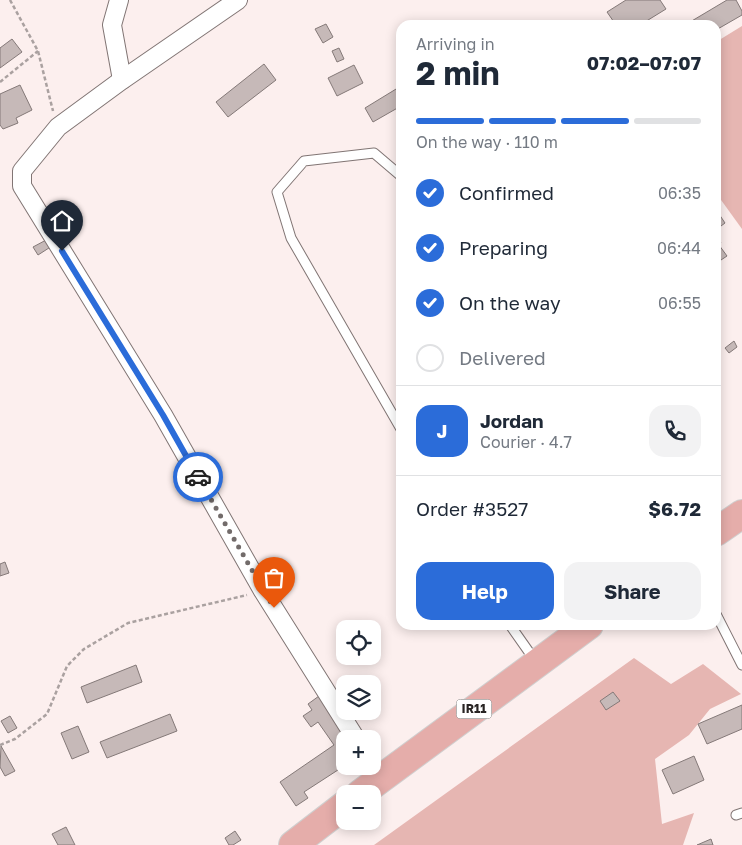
<!DOCTYPE html>
<meta charset="utf-8">
<style>
body{margin:0;font-family:"Golos Text",sans-serif;background:#f2f2f3;color:#1f2937;height:100vh;display:flex;flex-direction:column;font-size:19px;white-space:nowrap}
*{box-sizing:border-box;margin:0}
p{font-size:16px;color:#747a83}
.icon{flex:none;width:28px;height:28px;fill:none;stroke:currentColor;stroke-width:2;stroke-linecap:round;stroke-linejoin:round}
.map{position:relative;flex:1;overflow:hidden}
.sheet{position:absolute;left:396px;top:20px;width:325px;height:610px;display:flex;flex-direction:column;background:#fff;border-radius:15px;box-shadow:0 2px 12px #0003}
.sheet>*{flex:none}
.controls{position:absolute;left:336px;top:620px;display:grid;gap:10px}
.controls a{display:grid;place-items:center;width:45px;height:45px;border-radius:10px;background:#fff;box-shadow:0 2px 12px #0003;font-size:25px}
.pin{position:absolute;display:grid;place-items:center;width:42px;height:42px;color:#fff;margin:-51px -21px;border-radius:50% 50% 50% 0;rotate:-45deg;box-shadow:0 0 5px #0007}
.pin .icon{rotate:45deg}
.courier{position:absolute;display:grid;place-items:center;width:50px;height:50px;margin:-25px;border:4px solid #2b6cd9;border-radius:50%;background:#fff;color:#222;box-shadow:0 1px 6px #0007}
.headline em{font-style:normal;font-weight:700}
.headline div{display:flex;flex-direction:column-reverse}
.headline{display:flex;align-items:center;justify-content:space-between;height:85px;padding:0 20px}
h1{font-size:32px;font-weight:700;line-height:38px}
.bar{display:grid;grid-template-columns:repeat(4,1fr);gap:8px 5px;align-content:center;height:60px;padding:0 20px}
.bar i{height:6px;border-radius:4px;background:#e0e1e3}
.bar .selected{background:#2b6cd9}
.bar p{grid-column:span 4}
.line{display:flex;align-items:center;gap:12px;padding:0 20px;border-top:1px solid #e0e1e3}
.line div{flex:1}
.round{display:grid;place-items:center;flex:none;width:52px;height:52px;border-radius:15px;background:#f2f2f3}
ol{padding:0 20px;list-style:none}
li{display:flex;align-items:center;gap:15px;height:55px}
li p{margin-inline-start:auto}
li .icon{padding:5px;border-radius:50%;background:#2b6cd9;color:#fff;stroke-width:4}
li:last-child{color:#747a83}
li i{width:28px;height:28px;border:2px solid #e0e1e3;border-radius:50%}
.primary-button{display:flex;gap:10px;margin-top:auto;padding:10px 20px}
.primary-button a{flex:1;height:58px;border-radius:15px;background:#2b6cd9;color:#fff;font-size:20px;font-weight:700;line-height:58px;text-align:center}
.primary-button a+a{background:#f2f2f3;color:#1f2937}
.map>svg:first-child{display:block}
.forest{fill:#e6b6b2}
.building{fill:#c6b9b8;stroke:#847978}
.lines{fill:none;stroke-linecap:round;stroke-linejoin:round}
.service-casing{stroke:#817574;stroke-width:11}
.minor-casing{stroke:#817574;stroke-width:20}
.primary-casing{stroke:#d0cfcf;stroke-width:30}
.path{stroke:#aaa1a0;stroke-width:2.5;stroke-dasharray:4 2.5;stroke-linecap:butt}
.service{stroke:#fff;stroke-width:9}
.minor{stroke:#fff;stroke-width:18}
.primary{stroke:#e5adaa;stroke-width:28}
.done{stroke:#726b6a;stroke-width:5;stroke-dasharray:0 9}
.route{stroke:#2b6cd9;stroke-width:6}
.labels{text-anchor:middle;stroke-width:4.5;stroke-linejoin:round;paint-order:stroke}
.shield{fill:#fff;stroke:#686665;stroke-width:1}
.shield-label{font-size:12px;font-weight:bold;fill:#282423}
</style>
<div class="map">
<svg width="742" height="845" viewBox="0 0 742 845">
<rect width="100%" height="100%" fill="#fcefee"/>
<!-- forest -->
<g class="forest">
<polygon points="742,26 742,229 716,193 716,42"/>
<polygon points="634,658 671,684 703,664 741,694 710,709 689,735 655,759 662,824 694,813 683,845 374,845"/>
</g>
<!-- building -->
<g class="building">
<polygon points="626,0 660,0 666,9 640,25 616,25 607,12"/>
<polygon points="727,0 736,0 742,11 742,15 716,30 716,25 685,25"/>
<polygon points="326,24 333,37 323,43 315,29"/>
<polygon points="12,39 22,52 0,68 0,48"/>
<polygon points="339,48 344,59 337,62 332,51"/>
<polygon points="264,64 276,80 228,117 216,102"/>
<polygon points="354,65 363,83 337,96 328,78"/>
<polygon points="20,85 32,110 16,118 18,123 3,129 0,125 0,94"/>
<polygon points="401,86 401,106 373,122 365,108"/>
<polygon points="719,214 725,223 717,229 716,216"/>
<polygon points="716,236 721,243 719,245 727,256 718,262 720,265 716,268"/>
<polygon points="48,239 52,246 38,255 33,247"/>
<polygon points="734,341 737,347 729,353 725,348"/>
<polygon points="5,562 9,573 0,576 0,564"/>
<polygon points="136,665 142,682 87,703 81,687"/>
<polygon points="613,692 620,701 606,710 600,701"/>
<polygon points="319,696 348,739 345,739 345,766 355,766 345,774 341,768 304,792 308,798 296,806 280,782 334,745 318,722 311,727 303,716 312,710 308,704"/>
<polygon points="742,705 742,729 707,744 698,724"/>
<polygon points="170,714 177,731 107,758 100,742"/>
<polygon points="10,716 17,728 8,733 1,721"/>
<polygon points="78,726 89,752 72,759 61,733"/>
<polygon points="1,746 15,771 5,776 0,767"/>
<polygon points="694,756 704,780 673,794 662,770"/>
<polygon points="66,827 75,845 58,845 52,834"/>
<polygon points="235,831 241,840 233,845 229,845 225,838"/>
<polygon points="711,839 713,845 697,845"/>
</g>
<g class="lines">
<!-- service casing -->
<g class="service-casing">
<g id="service">
<polyline points="401,176 374,153 304,161 277,192 291,238 401,429"/>
<polyline points="716,614 742,665"/>
<polyline points="510,625 536,662"/>
<polyline points="736,815 742,813"/>
</g>
</g>
<!-- minor casing -->
<g class="minor-casing">
<g id="minor">
<polyline points="119,0 112,25 122,80"/>
<polyline points="238,0 122,80 58,127 22,171 22,186 163,415 263,591 356,739"/>
</g>
</g>
<!-- primary casing -->
<g class="primary-casing">
<g id="primary">
<polyline points="716,532 742,514"/>
<polyline points="360,794 589,625"/>
<polyline points="293,845 345,805"/>
</g>
</g>
<!-- path -->
<g class="path">
<polyline points="10,0 38,51 53,111"/>
<polyline points="0,82 38,51"/>
<polyline points="0,745 15,739 47,714 67,666 84,649 128,623 247,595"/>
</g>
<!-- service -->
<use href="#service" class="service"/>
<!-- minor -->
<use href="#minor" class="minor"/>
<!-- primary -->
<use href="#primary" class="primary"/>
</g>
<g class="lines">
<!-- done -->
<polyline class="done" points="198,477 274,608"/>
<!-- route -->
<polyline class="route" points="62,251 163,415 198,477"/>
</g>
<g class="labels">
<!-- shield labels -->
<rect class="shield" x="456.5" y="699.5" width="35" height="19" rx="4"/>
<g class="shield-label">
<text x="474" y="713">IR11</text>
</g>
</g>
</svg>
<div class="controls">
<a><svg class="icon" aria-label="locate" viewBox="0 0 24 24"><circle cx="12" cy="12" r="6"/><path d="M12 2v4M12 18v4M2 12h4M18 12h4"/></svg></a>
<a><svg class="icon" aria-label="layers" viewBox="0 0 24 24"><path d="M12 4l9 5-9 5-9-5zM3 14l9 5 9-5"/></svg></a>
<a>+</a>
<a>−</a>
</div>
<div class="pin" style="left:274px;top:608px;background:#ea580c"><svg class="icon" aria-label="bag" viewBox="0 0 24 24"><path d="M5 8h14l-1 12H6zM9 8a3 3 0 0 1 6 0"/></svg></div>
<div class="pin" style="left:62px;top:251px;background:#1f2937"><svg class="icon" aria-label="home" viewBox="0 0 24 24"><path d="M3 11l9-7 9 7M6 9v11h12V9"/></svg></div>
<div class="courier" style="left:198px;top:477px"><svg class="icon" aria-label="car" viewBox="0 0 24 24"><path d="M5 17H2v-5l4-1 3-4h7l3 4 3 1v5h-3M9 17h6M6 11h13"/><circle cx="7" cy="17" r="2"/><circle cx="17" cy="17" r="2"/></svg></div>
<section class="sheet">
<div class="headline"><div><h1>2 min</h1><p>Arriving in</p></div><em>07:02–07:07</em></div>
<div class="bar"><i class="selected"></i><i class="selected"></i><i class="selected"></i><i></i><p>On the way · 110 m</p></div>
<ol>
<li><svg class="icon" aria-label="check" viewBox="0 0 24 24"><path d="M5 12l5 5 9-10"/></svg>Confirmed<p>06:35</p></li>
<li><svg class="icon" aria-label="check" viewBox="0 0 24 24"><path d="M5 12l5 5 9-10"/></svg>Preparing<p>06:44</p></li>
<li><svg class="icon" aria-label="check" viewBox="0 0 24 24"><path d="M5 12l5 5 9-10"/></svg>On the way<p>06:55</p></li>
<li><i></i>Delivered</li>
</ol>
<div class="line" style="height:90px"><b class="round" style="background:#2b6cd9;color:#fff">J</b><div><b>Jordan</b><p>Courier · 4.7</p></div><a class="round"><svg class="icon" aria-label="phone" viewBox="0 0 24 24"><path d="M5 4h4l2 5-3 2q2 4 5 5l2-3 5 2v4C11 20 4 13 5 4z"/></svg></a></div>
<div class="line" style="height:65px"><div>Order #3527</div><b>$6.72</b></div>
<div class="primary-button"><a>Help</a><a>Share</a></div>
</section>
</div>
